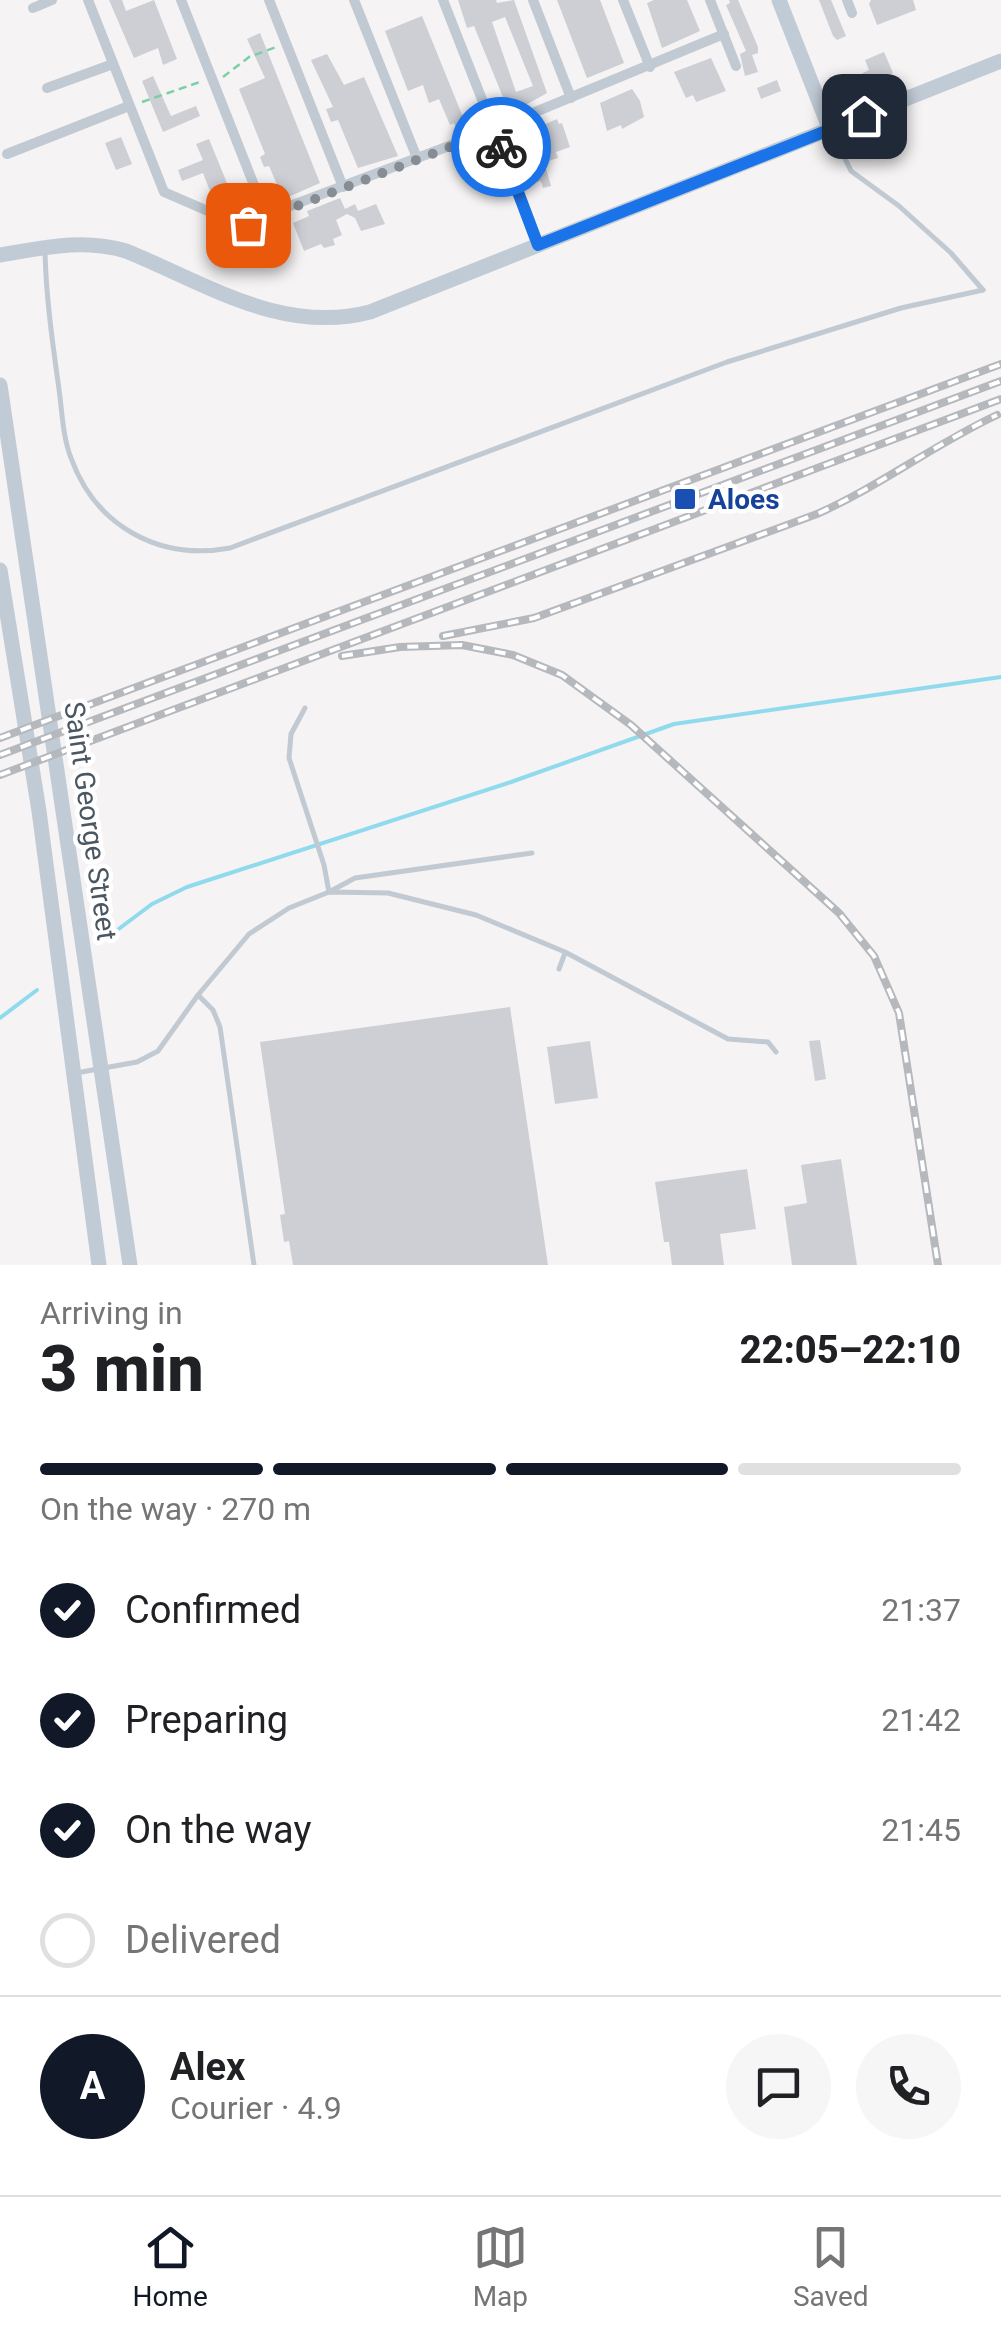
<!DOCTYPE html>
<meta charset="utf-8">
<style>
body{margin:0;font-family:Roboto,sans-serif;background:#f6f6f6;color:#202124;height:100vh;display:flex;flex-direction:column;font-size:38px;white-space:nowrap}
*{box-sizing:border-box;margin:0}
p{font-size:32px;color:#757577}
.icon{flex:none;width:55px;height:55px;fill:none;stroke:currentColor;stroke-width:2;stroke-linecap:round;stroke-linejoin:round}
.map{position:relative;height:1265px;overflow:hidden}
.details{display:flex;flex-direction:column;background:#fff;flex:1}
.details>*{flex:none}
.pin{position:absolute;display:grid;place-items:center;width:85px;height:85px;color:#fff;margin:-42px;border-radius:20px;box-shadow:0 5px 15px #0006}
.courier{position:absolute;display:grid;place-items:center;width:100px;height:100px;margin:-50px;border:8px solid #1a73e8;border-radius:50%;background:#fff;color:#222;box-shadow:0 2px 12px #0007}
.headline em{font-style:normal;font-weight:800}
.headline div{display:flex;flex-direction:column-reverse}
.headline{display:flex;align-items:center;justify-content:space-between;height:170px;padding:0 40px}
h1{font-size:65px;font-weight:800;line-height:75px}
.bar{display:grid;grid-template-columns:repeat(4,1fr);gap:15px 10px;align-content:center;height:120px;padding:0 40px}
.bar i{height:12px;border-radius:8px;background:#e0e0e0}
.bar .selected{background:#111827}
.bar p{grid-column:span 4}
.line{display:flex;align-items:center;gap:25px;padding:0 40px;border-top:2px solid #e0e0e0}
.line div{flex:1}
.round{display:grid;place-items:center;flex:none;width:105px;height:105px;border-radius:52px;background:#f6f6f6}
ol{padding:0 40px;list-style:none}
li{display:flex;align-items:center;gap:30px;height:110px}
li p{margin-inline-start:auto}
li .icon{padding:10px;border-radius:50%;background:#111827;color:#fff;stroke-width:4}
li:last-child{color:#757577}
li i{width:55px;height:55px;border:5px solid #e0e0e0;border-radius:50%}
.tabs{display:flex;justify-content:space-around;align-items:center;height:140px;border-top:2px solid #e0e0e0;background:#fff;font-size:28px;color:#757577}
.tabs a{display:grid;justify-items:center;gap:5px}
.tabs .selected{color:#111827}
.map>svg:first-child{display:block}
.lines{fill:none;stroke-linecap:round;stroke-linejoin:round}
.stream{stroke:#90daee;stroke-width:4}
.building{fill:#cdcfd5;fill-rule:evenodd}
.path{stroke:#7ad0a6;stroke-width:2.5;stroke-dasharray:8 5;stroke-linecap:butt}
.lane{stroke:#c1cad2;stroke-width:5}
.street{stroke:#c1cad2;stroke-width:10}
.secondary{stroke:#c1cbd6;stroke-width:15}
.rail-casing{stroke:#b5b8bd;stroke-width:8}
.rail{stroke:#fff;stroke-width:4;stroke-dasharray:11;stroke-linecap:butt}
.done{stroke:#868d94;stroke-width:10;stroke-dasharray:0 18}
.route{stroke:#1a73e8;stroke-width:12}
.transit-dot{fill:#1a4fb4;stroke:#fff;stroke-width:4}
.labels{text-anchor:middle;stroke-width:9;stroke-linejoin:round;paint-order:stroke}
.transit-label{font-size:28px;font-weight:bold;fill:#164399;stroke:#fff;text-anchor:start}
.street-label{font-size:28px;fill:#4a5661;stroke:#fff}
</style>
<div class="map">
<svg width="1001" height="1265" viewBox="0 0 1001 1265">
<rect width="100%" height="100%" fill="#f5f3f3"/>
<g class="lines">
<!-- stream -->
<g class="stream">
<polyline points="112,934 152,904 187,887 511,782 674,724 1001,677"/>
<polyline points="0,1018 37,990"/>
</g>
</g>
<!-- building -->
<g class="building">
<polygon points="109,0 122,0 126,11 154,0 177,59 163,65 158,48 134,58"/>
<path d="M458,0H496L497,3L514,0L547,93L524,106L523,102L507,107L474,26L467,28ZM505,17L533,86L516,92L492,22Z"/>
<polygon points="557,0 600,0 624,63 587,78"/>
<polygon points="654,0 687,0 700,31 662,48 647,3"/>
<polygon points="729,0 738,0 758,47 758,53 752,55 758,72 745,76 740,54 746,51 726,5 730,3"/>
<polygon points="819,0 831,0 846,36 837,40 833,36"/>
<polygon points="871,0 913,0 916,10 877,25 869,4"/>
<polygon points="422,16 467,127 457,131 454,123 450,125 439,99 429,103 423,85 408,91 385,31"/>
<polygon points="260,33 320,183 279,201 271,190 278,187 269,166 264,167 260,157 265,154 239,89 265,78 247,39"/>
<polygon points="884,52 893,73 864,86 859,75 869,70 865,60"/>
<polygon points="327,54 344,85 364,77 398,156 358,168 338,120 331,122 326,109 333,107 311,60"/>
<polygon points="711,58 726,91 696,102 693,95 686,98 674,72"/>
<polygon points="153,76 171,116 196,106 200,116 163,132 142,81"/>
<polygon points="777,80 781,91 761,99 757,88"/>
<polygon points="632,89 640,101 644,117 622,129 621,125 607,131 600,103"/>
<polygon points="557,119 559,124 562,123 570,147 556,152 558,158 536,165 519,131 530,127 532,130"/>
<polygon points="121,137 132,164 116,170 105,143"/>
<polygon points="209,139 229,188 235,186 244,214 234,213 230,203 223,205 222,200 218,201 215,189 210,191 203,173 182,181 178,170 203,160 196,144"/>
<polygon points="483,147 495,177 484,182 472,151"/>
<polygon points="545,165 551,186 543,188 541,181 533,183 528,170"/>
<polygon points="340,198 345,209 355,204 358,211 376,204 385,224 361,231 355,218 347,214 336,220 342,235 333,239 335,245 324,248 321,244 304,251 293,223 309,216 307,211"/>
<polygon points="272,242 277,259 264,264 258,248"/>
<polygon points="510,1007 548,1265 293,1265 289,1241 284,1242 280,1215 285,1214 260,1042"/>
<polygon points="820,1040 826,1079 815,1081 809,1041"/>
<polygon points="590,1041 598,1098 555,1104 547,1047"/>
<polygon points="841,1159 857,1265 792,1265 784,1207 807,1203 801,1165"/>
<polygon points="747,1169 756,1229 720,1234 724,1265 672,1265 669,1242 664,1242 655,1182"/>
</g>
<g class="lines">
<!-- path -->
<g class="path">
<polyline points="223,77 249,57 276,47"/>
<polyline points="142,102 200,82"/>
</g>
<!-- lane -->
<g class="lane">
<polyline points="832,132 851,171 899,206 951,253 983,290"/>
<path d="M45,252C46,295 52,339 58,382C62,407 62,435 71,458C96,527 160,561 230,548L727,362L901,308L983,290"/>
<polyline points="305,708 291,734 289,758 324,865 329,892 355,878 532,853"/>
<polyline points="559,969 565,953"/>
<polyline points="198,995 213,1010 220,1027 254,1265"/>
<polyline points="76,1073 137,1062 158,1051 198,995 249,934 289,908 329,892 388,893 476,915 565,952 728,1039 768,1042 776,1052"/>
</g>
<!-- street -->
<g class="street">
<polyline points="88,0 164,192 240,225 494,129 724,34"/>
<polyline points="181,0 267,218"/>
<polyline points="269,0 343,187"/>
<polyline points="354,0 417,158"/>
<polyline points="443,0 539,245"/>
<polyline points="533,0 571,98"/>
<polyline points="623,0 650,67"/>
<polyline points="710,0 736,66"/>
<polyline points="847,0 852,13"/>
<polyline points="33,8 52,0"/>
<polyline points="47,88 113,64"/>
<polyline points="7,154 129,106"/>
</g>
<!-- secondary -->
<g class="secondary">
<polyline points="779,0 830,130"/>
<path d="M0,255C43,248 83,238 126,251C205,283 282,335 370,312L1001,61"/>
<polyline points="0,385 130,1265"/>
<polyline points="0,570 39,811 99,1265"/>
</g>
<!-- rail casing -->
<g class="rail-casing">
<g id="rail">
<path d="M443,636L534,618L817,514C880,486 935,444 997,415"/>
<polyline points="342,656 400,647 462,645 513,655 562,675 631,725 839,913 874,956 899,1013 938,1265"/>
<polyline points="0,738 1001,364"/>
<polyline points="0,755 1001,381"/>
<polyline points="0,775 1001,399"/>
</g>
</g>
<!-- rail -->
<use href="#rail" class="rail"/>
</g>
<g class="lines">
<!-- done -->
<polyline class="done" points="248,225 494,130 501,147"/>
<!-- route -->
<polyline class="route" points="501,147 538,245 864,116"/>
</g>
<!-- markers -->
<rect class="transit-dot" x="673" y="487" width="24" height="24" rx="5"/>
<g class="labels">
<!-- transit labels -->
<g class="transit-label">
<text x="708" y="509">Aloes</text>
</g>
<!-- street labels -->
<g class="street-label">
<text transform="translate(91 821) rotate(82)" y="10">Saint George Street</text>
</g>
</g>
</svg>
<div class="pin" style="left:248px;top:225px;background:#ea580c"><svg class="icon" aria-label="bag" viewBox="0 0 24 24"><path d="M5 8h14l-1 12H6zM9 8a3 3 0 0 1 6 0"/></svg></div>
<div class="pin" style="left:864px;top:116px;background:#1f2937"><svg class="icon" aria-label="home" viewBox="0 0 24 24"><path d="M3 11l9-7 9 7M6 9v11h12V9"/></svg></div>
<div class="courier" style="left:501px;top:147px"><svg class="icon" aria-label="bike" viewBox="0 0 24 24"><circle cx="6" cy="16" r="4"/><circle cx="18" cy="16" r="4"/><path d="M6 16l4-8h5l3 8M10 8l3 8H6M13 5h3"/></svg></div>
</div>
<section class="details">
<div class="headline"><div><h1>3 min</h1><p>Arriving in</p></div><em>22:05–22:10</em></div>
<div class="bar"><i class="selected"></i><i class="selected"></i><i class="selected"></i><i></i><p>On the way · 270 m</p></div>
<ol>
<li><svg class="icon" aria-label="check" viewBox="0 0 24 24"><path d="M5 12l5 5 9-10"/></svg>Confirmed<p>21:37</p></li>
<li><svg class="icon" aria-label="check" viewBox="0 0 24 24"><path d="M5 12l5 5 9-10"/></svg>Preparing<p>21:42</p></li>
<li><svg class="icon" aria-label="check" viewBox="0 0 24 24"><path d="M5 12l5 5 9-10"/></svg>On the way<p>21:45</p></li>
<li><i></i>Delivered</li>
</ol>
<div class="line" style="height:180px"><b class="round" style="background:#111827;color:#fff">A</b><div><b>Alex</b><p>Courier · 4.9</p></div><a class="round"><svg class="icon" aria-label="chat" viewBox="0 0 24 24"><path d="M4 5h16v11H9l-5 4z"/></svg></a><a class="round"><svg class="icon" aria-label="phone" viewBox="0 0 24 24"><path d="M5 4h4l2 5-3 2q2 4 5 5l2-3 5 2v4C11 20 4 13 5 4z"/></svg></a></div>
</section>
<nav class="tabs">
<a class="selected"><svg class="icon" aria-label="home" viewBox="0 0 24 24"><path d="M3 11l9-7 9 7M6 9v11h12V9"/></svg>Home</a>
<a><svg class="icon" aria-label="map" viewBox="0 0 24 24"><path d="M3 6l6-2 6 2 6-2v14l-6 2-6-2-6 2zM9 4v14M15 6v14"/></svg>Map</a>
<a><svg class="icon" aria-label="saved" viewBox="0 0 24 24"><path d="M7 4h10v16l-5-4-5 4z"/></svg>Saved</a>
</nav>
